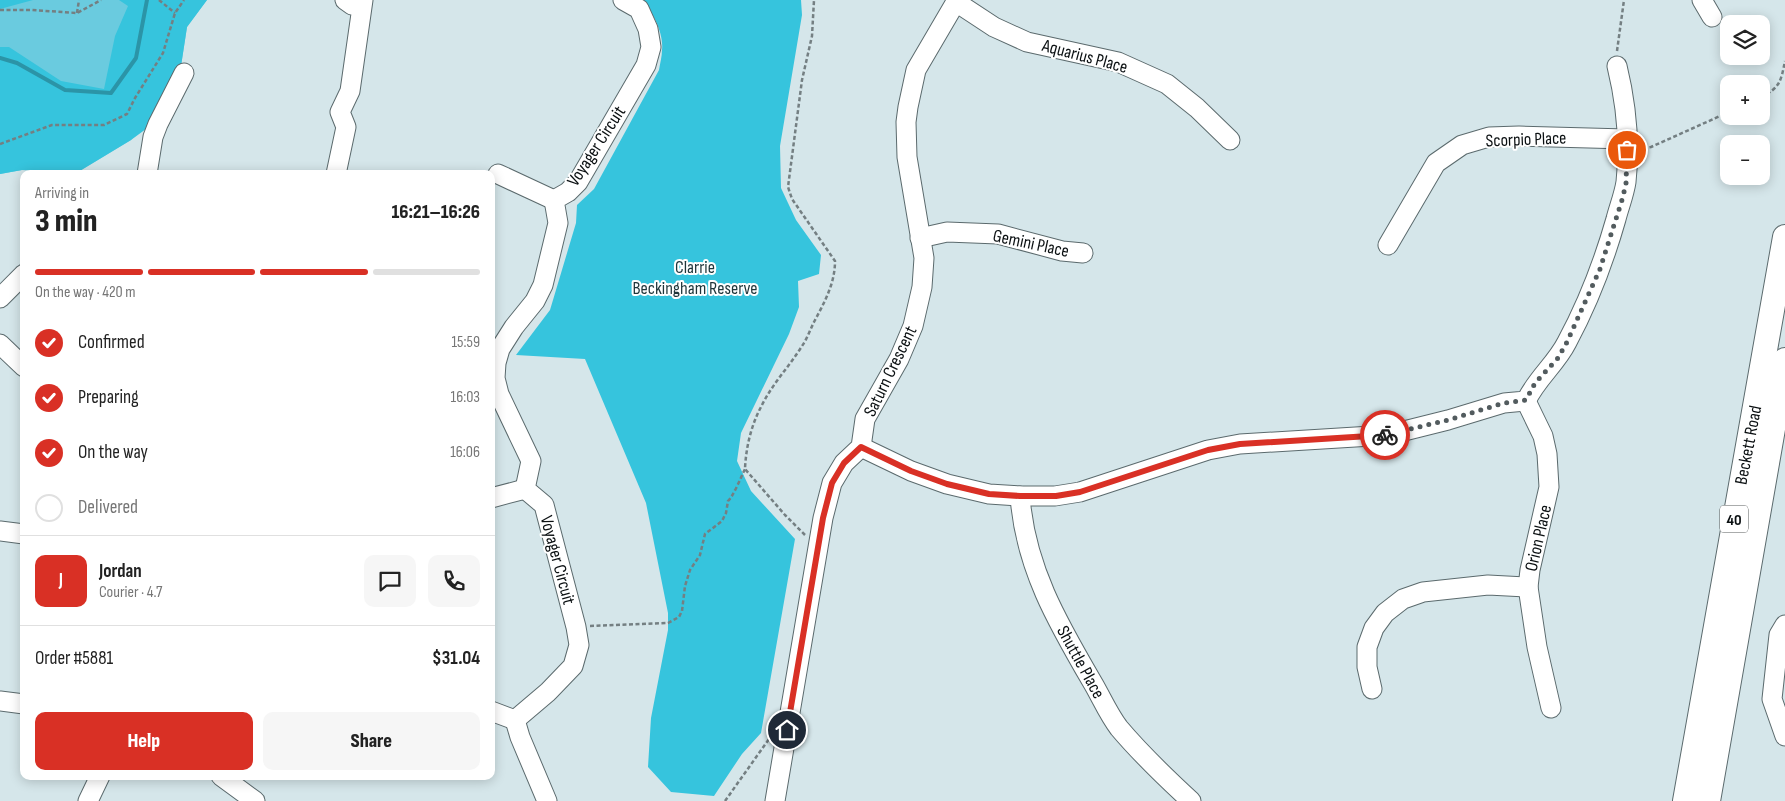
<!DOCTYPE html>
<meta charset="utf-8">
<style>
body{margin:0;font-family:"Sofia Sans Condensed",sans-serif;background:#f6f6f6;color:#222;height:100vh;display:flex;flex-direction:column;font-size:19px;white-space:nowrap}
*{box-sizing:border-box;margin:0}
p{font-size:16px;color:#767676}
.icon{flex:none;width:28px;height:28px;fill:none;stroke:currentColor;stroke-width:2;stroke-linecap:round;stroke-linejoin:round}
.map{position:relative;flex:1;overflow:hidden}
.sheet{position:absolute;left:20px;top:170px;width:475px;height:610px;display:flex;flex-direction:column;background:#fff;border-radius:10px;box-shadow:0 2px 12px #0003}
.sheet>*{flex:none}
.fabs{position:absolute;left:1720px;top:15px;display:grid;gap:10px}
.fabs a{display:grid;place-items:center;width:50px;height:50px;border-radius:10px;background:#fff;box-shadow:0 2px 12px #0003;font-size:25px}
.pin{position:absolute;display:grid;place-items:center;width:42px;height:42px;color:#fff;margin:-21px;border:2px solid #fff;border-radius:50%;box-shadow:0 1px 5px #0007}
.courier{position:absolute;display:grid;place-items:center;width:50px;height:50px;margin:-25px;border:4px solid #d93025;border-radius:50%;background:#fff;color:#222;box-shadow:0 1px 6px #0007}
.head em{font-style:normal;font-weight:800}
.head div{display:flex;flex-direction:column-reverse}
.head{display:flex;align-items:center;justify-content:space-between;height:85px;padding:0 15px}
h1{font-size:32px;font-weight:800;line-height:38px}
.bar{display:grid;grid-template-columns:repeat(4,1fr);gap:8px 5px;align-content:center;height:60px;padding:0 15px}
.bar i{height:6px;border-radius:4px;background:#e0e0e0}
.bar .selected{background:#d93025}
.bar p{grid-column:span 4}
.line{display:flex;align-items:center;gap:12px;padding:0 15px;border-top:1px solid #e0e0e0}
.line div{flex:1}
.round{display:grid;place-items:center;flex:none;width:52px;height:52px;border-radius:10px;background:#f6f6f6}
ol{padding:0 15px;list-style:none}
li{display:flex;align-items:center;gap:15px;height:55px}
li p{margin-inline-start:auto}
li .icon{padding:5px;border-radius:50%;background:#d93025;color:#fff;stroke-width:4}
li:last-child{color:#767676}
li i{width:28px;height:28px;border:2px solid #e0e0e0;border-radius:50%}
.primary-button{display:flex;gap:10px;margin-top:auto;padding:10px 15px}
.primary-button a{flex:1;height:58px;border-radius:10px;background:#d93025;color:#fff;font-size:20px;font-weight:800;line-height:58px;text-align:center}
.primary-button a+a{background:#f6f6f6;color:#222}
.map>svg:first-child{display:block}
.green{fill:#6acbdf}
.forest{fill:#36c4dd}
.lines{fill:none;stroke-linecap:round;stroke-linejoin:round}
.stream{stroke:#2b94a7;stroke-width:4}
.minor-casing{stroke:#5b6a6d;stroke-width:21}
.major-casing{stroke:#5b6a6d;stroke-width:26}
.path{stroke:#747f82;stroke-width:2.5;stroke-dasharray:4 2.5;stroke-linecap:butt}
.minor{stroke:#fff;stroke-width:19}
.major{stroke:#fff;stroke-width:24}
.done{stroke:#525b5e;stroke-width:5;stroke-dasharray:0 9}
.route{stroke:#d93025;stroke-width:6}
.labels{text-anchor:middle;stroke-width:4;stroke-linejoin:round;paint-order:stroke}
.shield{fill:#fff;stroke:#545859;stroke-width:1}
.shield-label{font-size:16px;font-weight:bold;fill:#0b1012}
.street-label{font-size:18px;fill:#0b1012;stroke:#fff}
.park-label{font-size:18px;fill:#1f353a;stroke:#fff}
</style>
<div class="map">
<svg width="1785" height="801" viewBox="0 0 1785 801">
<rect width="100%" height="100%" fill="#d5e6ea"/>
<!-- green -->
<polygon class="green" points="0,0 207,0 187,27 181,66 131,140 78,172 22,170 0,174"/>
<!-- forest -->
<g class="forest">
<polygon points="0,0 33,0 0,9"/>
<polygon points="119,0 207,0 187,27 181,66 150,126 131,140 78,172 22,170 0,174 0,47 9,47 61,81 104,89 115,36 128,6"/>
<path d="M642,0H801L802,15L780,146L781,188L796,220L821,255L819,274L798,281L799,307L789,334L741,433L737,461L751,491L795,539L761,733L742,754L714,796L671,792L648,767L651,718L668,630V613L646,503L585,359L516,355L550,310L576,223L577,205L594,189L659,70C660,63 662,57 662,50C664,34 653,12 642,0Z"/>
</g>
<g class="lines">
<!-- stream -->
<polyline class="stream" points="0,58 17,63 65,90 111,93 136,58 147,0"/>
<!-- minor casing -->
<g class="minor-casing">
<g id="minor">
<polyline points="345,0 352,5 361,6"/>
<polyline points="1702,0 1712,17"/>
<polyline points="956,2 994,27 1027,42 1118,62 1167,84 1197,108 1230,140"/>
<polyline points="147,174 153,137 158,124 184,73"/>
<polyline points="336,174 346,127 340,112 350,91 363,0"/>
<polyline points="498,174 554,200"/>
<polyline points="920,238 947,232 998,234 1062,251 1083,253"/>
<polyline points="1388,245 1436,163 1462,145 1489,137 1519,136 1626,139"/>
<polyline points="0,298 24,274"/>
<polyline points="0,344 24,367"/>
<polyline points="1526,401 1543,436 1547,454 1549,487 1530,570 1528,587 1537,647 1551,708"/>
<path d="M861,447L911,471L947,484L989,494L1020,496H1055L1080,492L1208,450L1240,444L1388,435L1448,420L1504,403L1526,401C1537,378 1556,364 1567,342C1588,303 1604,261 1616,219C1619,207 1624,195 1626,182C1630,144 1626,103 1617,66"/>
<path d="M1020,496C1025,568 1059,625 1094,685C1102,699 1109,715 1119,728C1141,754 1166,778 1191,801"/>
<polyline points="491,498 525,489"/>
<polyline points="0,531 24,534"/>
<polyline points="1785,625 1779,635 1772,699 1785,736"/>
<polyline points="1372,689 1367,667 1367,647 1374,628 1385,613 1403,599 1423,592 1488,585 1528,587"/>
<polyline points="0,701 24,704"/>
<polyline points="491,711 515,720"/>
<polyline points="515,720 548,692 573,666 579,645 576,627 544,505 525,489 531,461 499,394 495,378 496,363 500,349 514,327 535,301 543,285 558,223 554,200 568,192 578,182 646,65 651,47 648,29 639,9 623,0"/>
<polyline points="515,720 520,737 547,801"/>
<polyline points="221,776 255,801"/>
<polyline points="88,801 100,776"/>
<polyline points="775,801 823,518 832,483 844,463 861,447 865,419 899,359 913,326 922,287 924,258 907,157 906,122 908,107 916,70 957,0"/>
</g>
</g>
<!-- major casing -->
<g class="major-casing">
<g id="major">
<polyline points="1685,801 1785,237"/>
<polyline points="1708,801 1785,360"/>
</g>
</g>
<!-- path -->
<g class="path">
<polyline points="159,0 175,13"/>
<polyline points="0,10 32,10 77,13 101,0"/>
<polyline points="77,13 79,0"/>
<polyline points="1617,51 1624,0"/>
<path d="M1761,97C1780,88 1781,81 1785,61"/>
<polyline points="0,144 52,125 104,125 127,114 135,98 163,53 175,13 184,0"/>
<polyline points="1643,148 1651,147 1729,112"/>
<path d="M805,535L785,515L745,469C746,447 751,426 761,407C772,384 789,367 802,346C807,339 810,330 814,322C824,303 835,284 835,261L792,199L788,187L802,80L812,36L814,0"/>
<path d="M590,626L668,623L679,617L682,611L685,586L690,570L700,555L705,534L722,521L726,513L728,501C733,497 741,477 745,469"/>
<polyline points="725,801 769,739"/>
</g>
<!-- minor -->
<use href="#minor" class="minor"/>
<!-- major -->
<use href="#major" class="major"/>
</g>
<g class="lines">
<!-- done -->
<polyline class="done" points="1385,435 1448,420 1504,403 1526,400 1535,383 1558,358 1567,342 1600,269 1622,200 1626,184 1627,150"/>
<!-- route -->
<polyline class="route" points="787,730 823,518 832,483 844,463 861,447 911,471 947,484 989,494 1020,496 1056,496 1080,492 1208,450 1240,444 1385,435"/>
</g>
<g class="labels">
<!-- shield labels -->
<rect class="shield" x="1720" y="505.5" width="28" height="27" rx="4"/>
<g class="shield-label">
<text x="1734" y="525">40</text>
</g>
<!-- street labels -->
<g class="street-label">
<text transform="translate(1085 56) rotate(15)" y="6">Aquarius Place</text>
<text transform="translate(1526 139) rotate(-2)" y="6">Scorpio Place</text>
<text transform="translate(596 146) rotate(-57)" y="6">Voyager Circuit</text>
<text transform="translate(1031 243) rotate(12)" y="6">Gemini Place</text>
<text transform="translate(890 371) rotate(-64)" y="6">Saturn Crescent</text>
<text transform="translate(1748 445) rotate(-79)" y="6">Beckett Road</text>
<text transform="translate(1538 538) rotate(-77)" y="6">Orion Place</text>
<text transform="translate(558 560) rotate(75)" y="6">Voyager Circuit</text>
<text transform="translate(1081 662) rotate(61)" y="6">Shuttle Place</text>
</g>
<!-- park labels -->
<g class="park-label">
<text x="695" y="273">Clarrie<tspan x="695" dy="21">Beckingham Reserve</tspan></text>
</g>
</g>
</svg>
<div class="fabs">
<a><svg class="icon" aria-label="layers" viewBox="0 0 24 24"><path d="M12 4l9 5-9 5-9-5zM3 14l9 5 9-5"/></svg></a>
<a>+</a>
<a>−</a>
</div>
<div class="pin" style="left:1627px;top:150px;background:#ea580c"><svg class="icon" aria-label="bag" viewBox="0 0 24 24"><path d="M5 8h14l-1 12H6zM9 8a3 3 0 0 1 6 0"/></svg></div>
<div class="pin" style="left:787px;top:730px;background:#1f2937"><svg class="icon" aria-label="home" viewBox="0 0 24 24"><path d="M3 11l9-7 9 7M6 9v11h12V9"/></svg></div>
<div class="courier" style="left:1385px;top:435px"><svg class="icon" aria-label="bike" viewBox="0 0 24 24"><circle cx="6" cy="16" r="4"/><circle cx="18" cy="16" r="4"/><path d="M6 16l4-8h5l3 8M10 8l3 8H6M13 5h3"/></svg></div>
<section class="sheet">
<div class="head"><div><h1>3 min</h1><p>Arriving in</p></div><em>16:21–16:26</em></div>
<div class="bar"><i class="selected"></i><i class="selected"></i><i class="selected"></i><i></i><p>On the way · 420 m</p></div>
<ol>
<li><svg class="icon" aria-label="check" viewBox="0 0 24 24"><path d="M5 12l5 5 9-10"/></svg>Confirmed<p>15:59</p></li>
<li><svg class="icon" aria-label="check" viewBox="0 0 24 24"><path d="M5 12l5 5 9-10"/></svg>Preparing<p>16:03</p></li>
<li><svg class="icon" aria-label="check" viewBox="0 0 24 24"><path d="M5 12l5 5 9-10"/></svg>On the way<p>16:06</p></li>
<li><i></i>Delivered</li>
</ol>
<div class="line" style="height:90px"><b class="round" style="background:#d93025;color:#fff">J</b><div><b>Jordan</b><p>Courier · 4.7</p></div><a class="round"><svg class="icon" aria-label="chat" viewBox="0 0 24 24"><path d="M4 5h16v11H9l-5 4z"/></svg></a><a class="round"><svg class="icon" aria-label="phone" viewBox="0 0 24 24"><path d="M5 4h4l2 5-3 2q2 4 5 5l2-3 5 2v4C11 20 4 13 5 4z"/></svg></a></div>
<div class="line" style="height:65px"><div>Order #5881</div><b>$31.04</b></div>
<div class="primary-button"><a>Help</a><a>Share</a></div>
</section>
</div>
